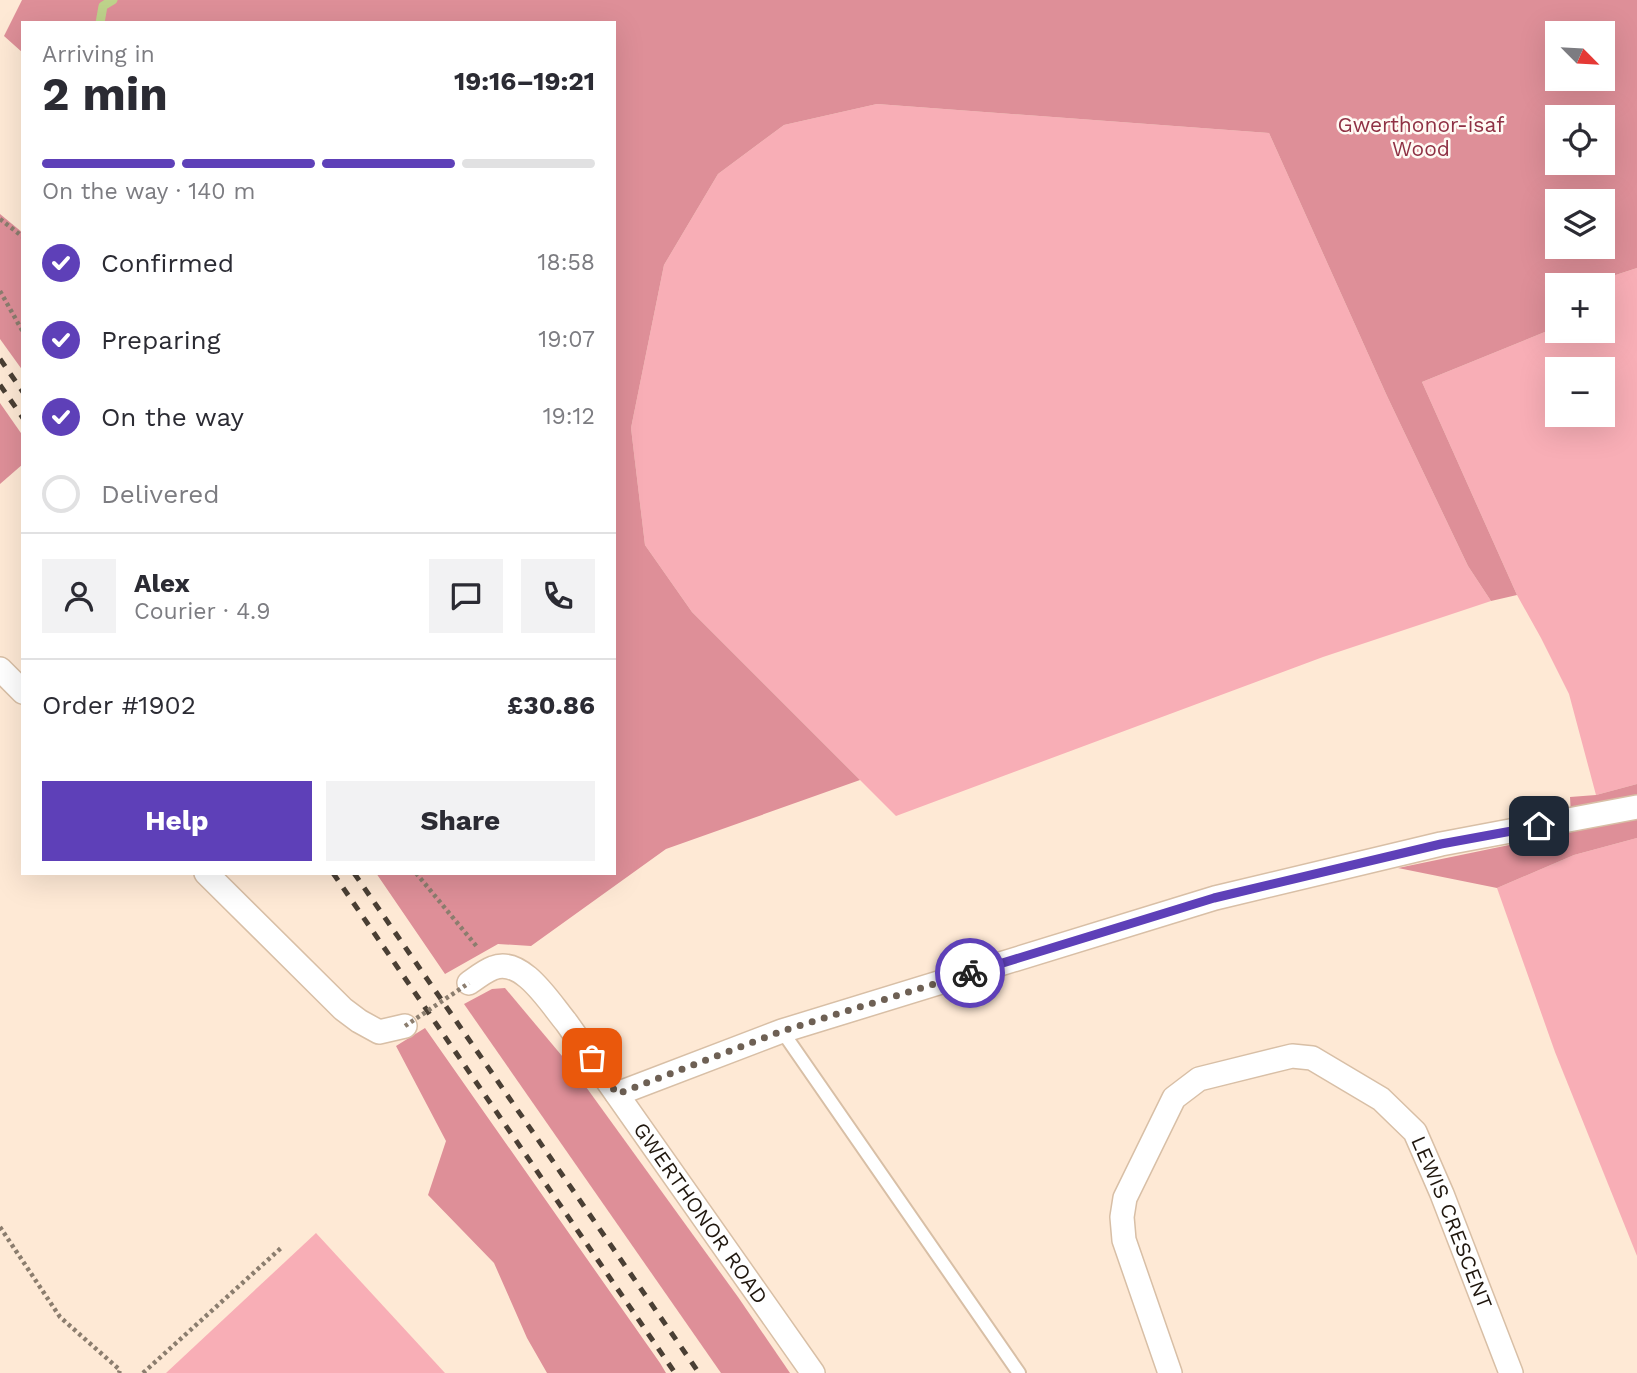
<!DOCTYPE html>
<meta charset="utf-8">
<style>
body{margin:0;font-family:"Work Sans",sans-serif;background:#f2f2f3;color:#2b2b33;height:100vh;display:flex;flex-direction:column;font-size:26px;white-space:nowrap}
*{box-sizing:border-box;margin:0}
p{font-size:23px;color:#7c7c81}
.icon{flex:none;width:38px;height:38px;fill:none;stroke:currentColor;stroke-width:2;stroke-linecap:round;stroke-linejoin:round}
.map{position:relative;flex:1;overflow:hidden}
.side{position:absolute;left:21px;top:21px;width:595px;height:854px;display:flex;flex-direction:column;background:#fff;border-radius:0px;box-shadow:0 7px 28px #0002}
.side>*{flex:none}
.needle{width:46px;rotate:114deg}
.fabs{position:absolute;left:1545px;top:21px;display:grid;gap:14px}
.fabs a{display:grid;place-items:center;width:70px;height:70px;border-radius:0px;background:#fff;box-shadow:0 7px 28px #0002;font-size:35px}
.pin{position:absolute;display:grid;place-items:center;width:60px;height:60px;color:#fff;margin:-30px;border-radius:14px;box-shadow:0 4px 10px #0006}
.courier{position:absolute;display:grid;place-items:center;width:70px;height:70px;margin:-35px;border:5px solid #5e40b8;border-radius:50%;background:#fff;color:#222;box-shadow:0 2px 9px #0007}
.summary em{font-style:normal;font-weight:700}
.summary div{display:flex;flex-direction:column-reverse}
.summary{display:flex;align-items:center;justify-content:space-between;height:119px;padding:0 21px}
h1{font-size:46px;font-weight:700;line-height:52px}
.bar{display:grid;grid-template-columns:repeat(4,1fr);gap:10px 7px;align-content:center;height:84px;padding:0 21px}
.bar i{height:9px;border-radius:5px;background:#e1e1e2}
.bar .active{background:#5e40b8}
.bar p{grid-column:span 4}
.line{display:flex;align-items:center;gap:18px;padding:0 21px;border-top:2px solid #e1e1e2}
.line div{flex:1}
.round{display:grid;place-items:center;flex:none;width:74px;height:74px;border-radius:0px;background:#f2f2f3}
ol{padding:0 21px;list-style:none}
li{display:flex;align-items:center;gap:21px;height:77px}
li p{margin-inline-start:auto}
li .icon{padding:7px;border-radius:50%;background:#5e40b8;color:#fff;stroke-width:4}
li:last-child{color:#7c7c81}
li i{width:38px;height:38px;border:4px solid #e1e1e2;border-radius:50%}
.primary-button{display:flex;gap:14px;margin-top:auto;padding:14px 21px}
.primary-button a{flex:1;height:80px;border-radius:0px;background:#5e40b8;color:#fff;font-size:28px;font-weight:700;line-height:80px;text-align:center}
.primary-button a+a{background:#f2f2f3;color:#2b2b33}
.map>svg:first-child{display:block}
.green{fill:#f8aeb6;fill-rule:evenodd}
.forest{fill:#de8f98;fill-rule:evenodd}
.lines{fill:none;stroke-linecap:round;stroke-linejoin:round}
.stream{stroke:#bed38b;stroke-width:9}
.lane-casing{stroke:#d8bfa6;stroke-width:16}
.street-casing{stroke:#d8bfa6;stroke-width:26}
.path{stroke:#8b7d6e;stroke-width:4.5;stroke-dasharray:3.5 3.5;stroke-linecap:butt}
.lane{stroke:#fff;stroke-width:12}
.street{stroke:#fff;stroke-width:23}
.rail{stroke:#4a3f34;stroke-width:5;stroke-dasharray:9 9;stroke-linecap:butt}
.path-bridge{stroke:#8b7d6e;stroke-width:4.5;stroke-dasharray:3.5 3.5;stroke-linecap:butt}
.done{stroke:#6e6054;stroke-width:7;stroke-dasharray:0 12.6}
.route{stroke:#5e40b8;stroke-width:9}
.labels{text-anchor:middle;stroke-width:5;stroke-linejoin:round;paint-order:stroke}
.park-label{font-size:21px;fill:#8f3144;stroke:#fffaf4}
.street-label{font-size:21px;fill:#20170e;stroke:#fffaf4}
</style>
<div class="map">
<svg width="1637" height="1373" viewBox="0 0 1637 1373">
<rect width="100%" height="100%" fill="#fee9d5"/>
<!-- green -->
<g class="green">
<polygon points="877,104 1269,133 1387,396 1468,566 1491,601 1323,657 896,816 692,612 645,545 631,428 664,265 718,174 784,125"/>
<path d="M1637,268V784L1596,795L1569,694L1541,638L1517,595L1422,382L1557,327L1558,331H1603V285H1585ZM1558,369H1603V415H1558Z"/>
<polygon points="1637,838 1637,1256 1555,1052 1497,888 1574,855"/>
<polygon points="316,1233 445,1373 166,1373"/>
</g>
<!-- forest -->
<g class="forest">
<path d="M22,0H1637V268L1585,285H1558L1557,327L1422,382L1517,595L1491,601L1468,566L1387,396L1269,133L877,104L784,125L718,174L664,265L631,428L645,545L692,612L860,780L666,849L531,946L498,944L445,974L376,873H614V23H23V53L4,36ZM1603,33V79H1558V33ZM1603,117V163H1558V117ZM1603,201V247H1558V201Z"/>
<polygon points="0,214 23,233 23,371 0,339"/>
<polygon points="0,403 23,436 23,464 0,484"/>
<polygon points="1637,784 1637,838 1574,855 1497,888 1398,868 1572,832 1570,797 1596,795"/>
<polygon points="505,988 573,1069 738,1297 790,1373 721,1373 464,1004 492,989"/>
<polygon points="425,1028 660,1363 666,1373 547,1373 527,1338 494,1263 428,1195 446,1141 396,1046"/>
</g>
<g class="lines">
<!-- stream -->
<polyline class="stream" points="100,23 103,6 113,0"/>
<!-- lane casing -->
<g class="lane-casing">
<polyline id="lane" points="782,1031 1019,1373"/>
</g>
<!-- street casing -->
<g class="street-casing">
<g id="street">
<polyline points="0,669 23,692"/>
<polyline points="206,873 343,1009 359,1021 379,1032 405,1026"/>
<path id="s1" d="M469,983C476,978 485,971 493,968C522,956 550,1003 566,1022L813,1373"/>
<polyline points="617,1094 782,1031 1215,898 1441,844 1637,807"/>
<path id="s2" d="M1170,1373L1124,1240L1122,1217L1125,1198L1174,1098L1199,1079L1292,1056L1312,1058L1381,1099L1415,1132L1442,1194L1511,1373"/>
</g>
</g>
<!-- path -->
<g class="path">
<polyline points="0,219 23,237"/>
<polyline points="0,291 23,332"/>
<polyline points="416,873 478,948"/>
<polyline points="0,1227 60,1317 120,1370 119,1373"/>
<polyline points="143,1373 281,1248"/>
</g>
<!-- lane -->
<use href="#lane" class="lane"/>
<!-- street -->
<use href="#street" class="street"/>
<!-- rail -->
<g class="rail">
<polyline points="0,359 23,392"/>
<polyline points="0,385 23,418"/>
<polyline points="333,873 675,1373"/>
<polyline points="354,873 699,1373"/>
</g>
<!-- path-bridge -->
<polyline class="path-bridge" points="405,1026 469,983"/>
</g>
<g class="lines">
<!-- done -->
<polyline class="done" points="592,1058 617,1094 782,1031 970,973"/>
<!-- route -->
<polyline class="route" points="970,973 1214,898 1441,844 1539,826"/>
</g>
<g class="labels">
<!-- park labels -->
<g class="park-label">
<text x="1421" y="132">Gwerthonor-isaf<tspan x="1421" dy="24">Wood</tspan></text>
</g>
<!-- street labels -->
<g class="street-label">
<text dy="7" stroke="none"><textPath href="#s1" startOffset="359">GWERTHONOR ROAD</textPath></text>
<text dy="7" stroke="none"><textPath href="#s2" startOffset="667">LEWIS CRESCENT</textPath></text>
</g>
</g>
</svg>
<div class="fabs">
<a><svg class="needle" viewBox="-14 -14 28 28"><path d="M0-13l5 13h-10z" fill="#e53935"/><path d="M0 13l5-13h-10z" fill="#7c7c81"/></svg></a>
<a><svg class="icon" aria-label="locate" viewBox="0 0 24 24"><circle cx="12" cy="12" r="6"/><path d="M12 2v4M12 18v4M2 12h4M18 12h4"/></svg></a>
<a><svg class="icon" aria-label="layers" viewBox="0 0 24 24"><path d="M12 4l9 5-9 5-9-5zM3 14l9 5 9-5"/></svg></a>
<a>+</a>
<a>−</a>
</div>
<div class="pin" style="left:592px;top:1058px;background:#ea580c"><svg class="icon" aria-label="bag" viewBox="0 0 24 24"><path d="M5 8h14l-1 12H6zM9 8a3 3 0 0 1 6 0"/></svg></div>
<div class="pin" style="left:1539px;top:826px;background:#1f2937"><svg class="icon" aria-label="home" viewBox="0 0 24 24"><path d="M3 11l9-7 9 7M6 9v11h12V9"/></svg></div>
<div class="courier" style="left:970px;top:973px"><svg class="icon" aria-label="bike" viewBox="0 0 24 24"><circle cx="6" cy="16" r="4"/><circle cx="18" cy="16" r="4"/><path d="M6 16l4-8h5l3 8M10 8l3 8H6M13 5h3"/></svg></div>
<section class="side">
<div class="summary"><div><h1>2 min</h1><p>Arriving in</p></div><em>19:16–19:21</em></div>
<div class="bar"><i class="active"></i><i class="active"></i><i class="active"></i><i></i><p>On the way · 140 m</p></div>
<ol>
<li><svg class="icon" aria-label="check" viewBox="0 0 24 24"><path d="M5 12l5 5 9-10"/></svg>Confirmed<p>18:58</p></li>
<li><svg class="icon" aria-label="check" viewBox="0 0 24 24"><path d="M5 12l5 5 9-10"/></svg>Preparing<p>19:07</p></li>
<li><svg class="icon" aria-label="check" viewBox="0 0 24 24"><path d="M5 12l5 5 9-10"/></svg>On the way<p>19:12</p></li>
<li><i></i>Delivered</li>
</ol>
<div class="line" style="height:126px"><a class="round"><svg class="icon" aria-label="person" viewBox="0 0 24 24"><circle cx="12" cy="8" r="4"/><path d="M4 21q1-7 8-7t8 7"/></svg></a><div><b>Alex</b><p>Courier · 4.9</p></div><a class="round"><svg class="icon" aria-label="chat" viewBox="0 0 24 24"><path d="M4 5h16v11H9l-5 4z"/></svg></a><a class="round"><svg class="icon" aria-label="phone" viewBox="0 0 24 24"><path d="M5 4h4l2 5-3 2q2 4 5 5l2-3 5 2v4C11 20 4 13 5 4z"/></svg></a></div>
<div class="line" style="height:91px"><div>Order #1902</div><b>£30.86</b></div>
<div class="primary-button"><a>Help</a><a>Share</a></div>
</section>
</div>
